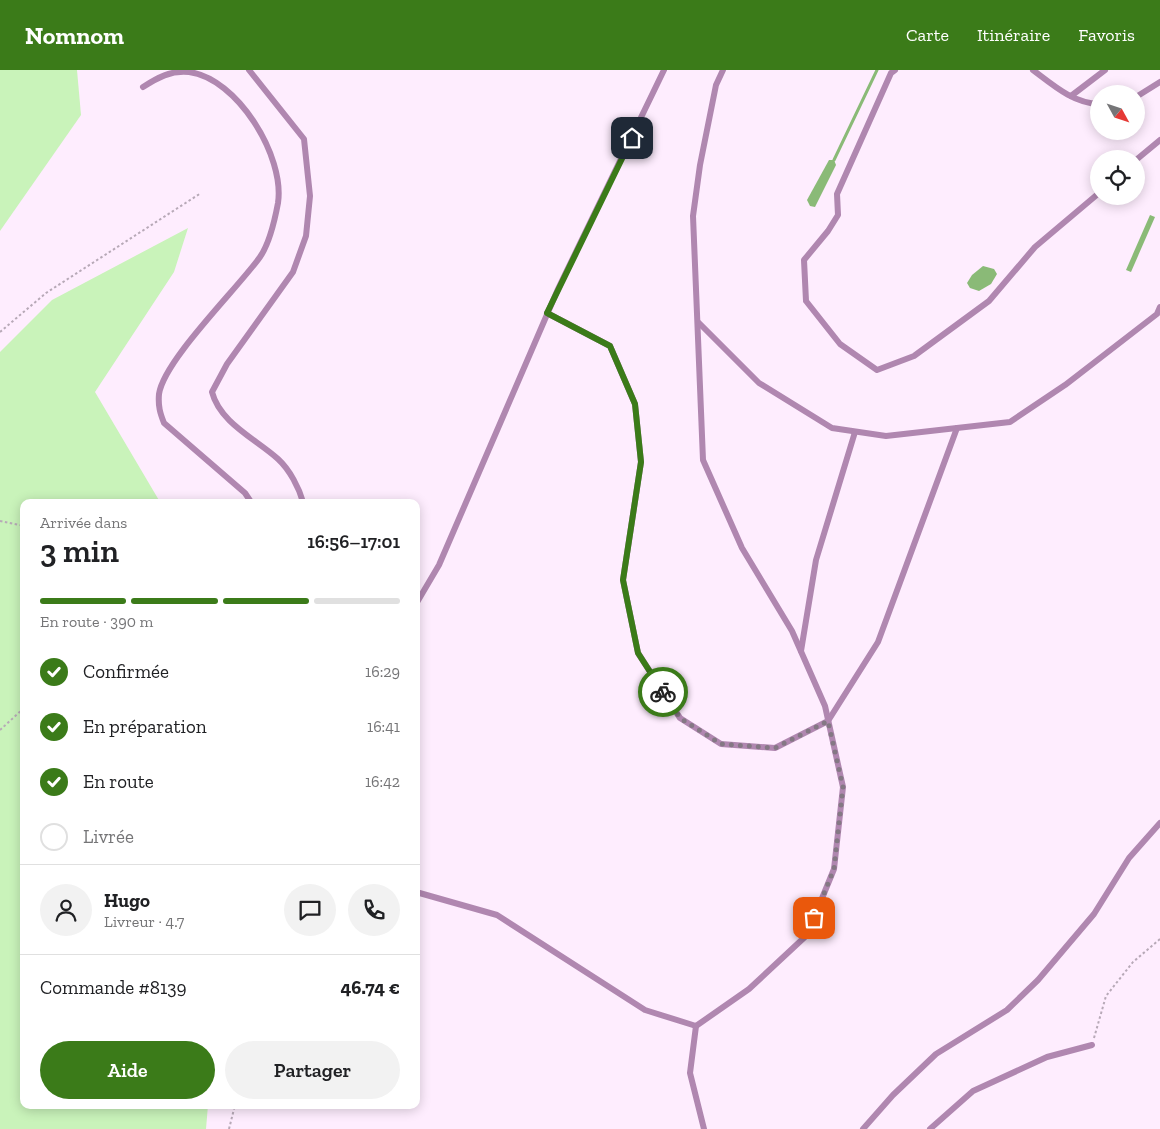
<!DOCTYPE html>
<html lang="fr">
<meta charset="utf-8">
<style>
body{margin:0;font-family:"Zilla Slab",serif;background:#f2f2f2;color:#202124;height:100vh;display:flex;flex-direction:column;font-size:19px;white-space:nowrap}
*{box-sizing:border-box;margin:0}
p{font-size:16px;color:#757577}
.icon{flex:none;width:28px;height:28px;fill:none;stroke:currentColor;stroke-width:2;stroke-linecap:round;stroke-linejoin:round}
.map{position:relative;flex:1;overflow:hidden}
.drawer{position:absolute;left:20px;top:429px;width:400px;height:610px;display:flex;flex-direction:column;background:#fff;border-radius:10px;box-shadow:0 2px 12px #0003}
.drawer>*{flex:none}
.needle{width:32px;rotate:130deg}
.fabs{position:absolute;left:1090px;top:15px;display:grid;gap:10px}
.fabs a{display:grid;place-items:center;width:55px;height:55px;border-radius:50%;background:#fff;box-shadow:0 2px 12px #0003;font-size:25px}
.pin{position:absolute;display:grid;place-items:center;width:42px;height:42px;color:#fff;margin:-21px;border-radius:10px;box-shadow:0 2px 8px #0006}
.courier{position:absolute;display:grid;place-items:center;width:50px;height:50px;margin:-25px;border:4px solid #3b7b19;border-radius:50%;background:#fff;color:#222;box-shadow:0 1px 6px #0007}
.overview em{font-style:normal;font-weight:600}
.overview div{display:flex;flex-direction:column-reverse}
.overview{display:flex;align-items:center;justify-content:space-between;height:85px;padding:0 20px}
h1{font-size:32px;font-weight:600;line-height:38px}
.bar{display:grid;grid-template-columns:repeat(4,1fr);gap:8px 5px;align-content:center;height:60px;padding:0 20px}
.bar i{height:6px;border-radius:4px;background:#e0e0e0}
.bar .active{background:#3b7b19}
.bar p{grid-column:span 4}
.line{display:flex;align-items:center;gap:12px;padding:0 20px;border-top:1px solid #e0e0e0}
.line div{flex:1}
.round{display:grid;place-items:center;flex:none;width:52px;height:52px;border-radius:26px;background:#f2f2f2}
ol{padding:0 20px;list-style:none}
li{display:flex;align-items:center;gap:15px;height:55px}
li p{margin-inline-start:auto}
li .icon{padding:5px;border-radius:50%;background:#3b7b19;color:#fff;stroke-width:4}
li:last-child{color:#757577}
li i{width:28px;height:28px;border:2px solid #e0e0e0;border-radius:50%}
.action{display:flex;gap:10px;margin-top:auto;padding:10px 20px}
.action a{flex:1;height:58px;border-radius:30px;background:#3b7b19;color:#fff;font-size:20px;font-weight:600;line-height:58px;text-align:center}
.action a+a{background:#f2f2f2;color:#202124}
header{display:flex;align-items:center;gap:30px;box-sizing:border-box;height:70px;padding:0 25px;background:#3b7b19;color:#fff}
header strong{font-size:24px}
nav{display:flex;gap:28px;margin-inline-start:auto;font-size:18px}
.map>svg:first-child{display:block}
.green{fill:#c9f3ba}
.water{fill:#8aba77}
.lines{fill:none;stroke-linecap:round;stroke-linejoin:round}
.stream{stroke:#8aba77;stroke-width:3}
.path{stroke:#b7a9b7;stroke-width:2;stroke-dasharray:2.5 2.5;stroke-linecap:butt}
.lane{stroke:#b087b0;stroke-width:6}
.done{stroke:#847884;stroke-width:5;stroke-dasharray:0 9}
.route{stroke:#3b7b19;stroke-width:6}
</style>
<header>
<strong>Nomnom</strong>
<nav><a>Carte</a><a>Itinéraire</a><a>Favoris</a></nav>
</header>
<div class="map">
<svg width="1160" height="1059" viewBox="0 0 1160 1059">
<rect width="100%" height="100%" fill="#feedfe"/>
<!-- green -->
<g class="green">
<polygon points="0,0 77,0 81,45 0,161"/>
<polygon points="188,158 174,202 95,322 160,432 24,432 24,1035 208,1035 206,1059 0,1059 0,282 52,230"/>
</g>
<!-- water -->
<g class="water">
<polygon points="829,90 834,90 836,95 815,137 810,136 807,130"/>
<polygon points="1150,145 1155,147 1131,202 1126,200"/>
<polygon points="983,196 994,199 997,204 991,214 979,221 970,218 967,213 972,205"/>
</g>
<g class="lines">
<!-- stream -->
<polyline class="stream" points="834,90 877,0"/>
<!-- path -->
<g class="path">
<polyline points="0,262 46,223 201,123"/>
<polyline points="0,451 24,456"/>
<polyline points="0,660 24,638"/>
<polyline points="1094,968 1106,926 1133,892 1160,869"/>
<polyline points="229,1059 235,1035"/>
</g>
<!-- lane -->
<g class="lane">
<path d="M249,0L304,69L310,126L306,166L293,202L227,294L212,322C220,353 256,369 278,389C290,400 299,418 303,432"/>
<polyline points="895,0 891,3 837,124 838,145 828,161 804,190 806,231 840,274 877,300 914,286 989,231 1035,177 1099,123"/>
<path d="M1033,0C1053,15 1073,33 1099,34"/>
<path d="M143,17C157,8 171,0 189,2C237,8 285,86 278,133C275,149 269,174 260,187C238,218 164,290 159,324C158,336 160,343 164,353L245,423L251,432"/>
<polyline points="1071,26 1105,0"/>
<polyline points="1136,27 1160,12"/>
<polyline points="1136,90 1160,70"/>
<polyline points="547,243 610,276 635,334 641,392 623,510 638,583 680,648 721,674 775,678 828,651 878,572 957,358"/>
<polyline points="699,253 759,313 832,358 886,366 1010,352 1065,315 1157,244 1160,237"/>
<polyline points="416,534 439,495 558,219 664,0"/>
<polyline points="801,581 816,490 855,362"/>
<polyline points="416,822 497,845 645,940 696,956 749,919 807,865 834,799 843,717 825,636 792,561 742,478 703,390 693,146 700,95 716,15 723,0"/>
<polyline points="696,956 690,1003 704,1059"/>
<polyline points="863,1059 893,1025 936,984 1007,940 1038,910 1094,844 1129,788 1160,753"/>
<polyline points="930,1059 973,1021 1047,987 1092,975"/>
</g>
</g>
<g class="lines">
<!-- done -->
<polyline class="done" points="663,622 680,648 721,674 775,678 828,651 843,717 834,799 814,848"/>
<!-- route -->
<polyline class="route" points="632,68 547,243 610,276 635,334 641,392 623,510 638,583 663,622"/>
</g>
</svg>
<div class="fabs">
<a><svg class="needle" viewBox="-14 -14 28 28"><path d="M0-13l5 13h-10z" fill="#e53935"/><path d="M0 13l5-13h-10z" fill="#757577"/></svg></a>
<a><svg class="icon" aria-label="locate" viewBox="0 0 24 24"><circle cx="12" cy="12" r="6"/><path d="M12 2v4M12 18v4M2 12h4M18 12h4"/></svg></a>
</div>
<div class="pin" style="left:814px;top:848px;background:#ea580c"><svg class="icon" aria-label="bag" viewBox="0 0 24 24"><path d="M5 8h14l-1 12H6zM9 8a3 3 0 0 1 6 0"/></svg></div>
<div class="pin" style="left:632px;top:68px;background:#1f2937"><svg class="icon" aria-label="home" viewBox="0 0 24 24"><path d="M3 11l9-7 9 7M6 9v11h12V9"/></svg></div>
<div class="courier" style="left:663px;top:622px"><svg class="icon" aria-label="bike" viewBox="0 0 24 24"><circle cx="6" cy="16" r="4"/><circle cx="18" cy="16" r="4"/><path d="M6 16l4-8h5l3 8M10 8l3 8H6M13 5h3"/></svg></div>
<section class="drawer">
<div class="overview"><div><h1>3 min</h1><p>Arrivée dans</p></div><em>16:56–17:01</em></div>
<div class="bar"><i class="active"></i><i class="active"></i><i class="active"></i><i></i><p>En route · 390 m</p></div>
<ol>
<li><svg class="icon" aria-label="check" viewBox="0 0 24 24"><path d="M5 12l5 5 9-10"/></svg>Confirmée<p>16:29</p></li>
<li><svg class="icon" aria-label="check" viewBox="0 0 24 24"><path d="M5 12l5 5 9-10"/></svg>En préparation<p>16:41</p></li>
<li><svg class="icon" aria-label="check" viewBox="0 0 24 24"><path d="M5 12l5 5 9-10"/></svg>En route<p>16:42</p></li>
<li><i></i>Livrée</li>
</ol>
<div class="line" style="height:90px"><a class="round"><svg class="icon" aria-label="person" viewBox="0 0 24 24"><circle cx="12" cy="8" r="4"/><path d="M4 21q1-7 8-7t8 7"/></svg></a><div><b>Hugo</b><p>Livreur · 4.7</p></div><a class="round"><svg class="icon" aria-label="chat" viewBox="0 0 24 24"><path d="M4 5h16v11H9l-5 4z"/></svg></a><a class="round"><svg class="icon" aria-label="phone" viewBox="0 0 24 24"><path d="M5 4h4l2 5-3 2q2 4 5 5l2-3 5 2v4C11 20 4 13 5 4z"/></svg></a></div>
<div class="line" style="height:65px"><div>Commande #8139</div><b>46.74 €</b></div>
<div class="action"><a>Aide</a><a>Partager</a></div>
</section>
</div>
